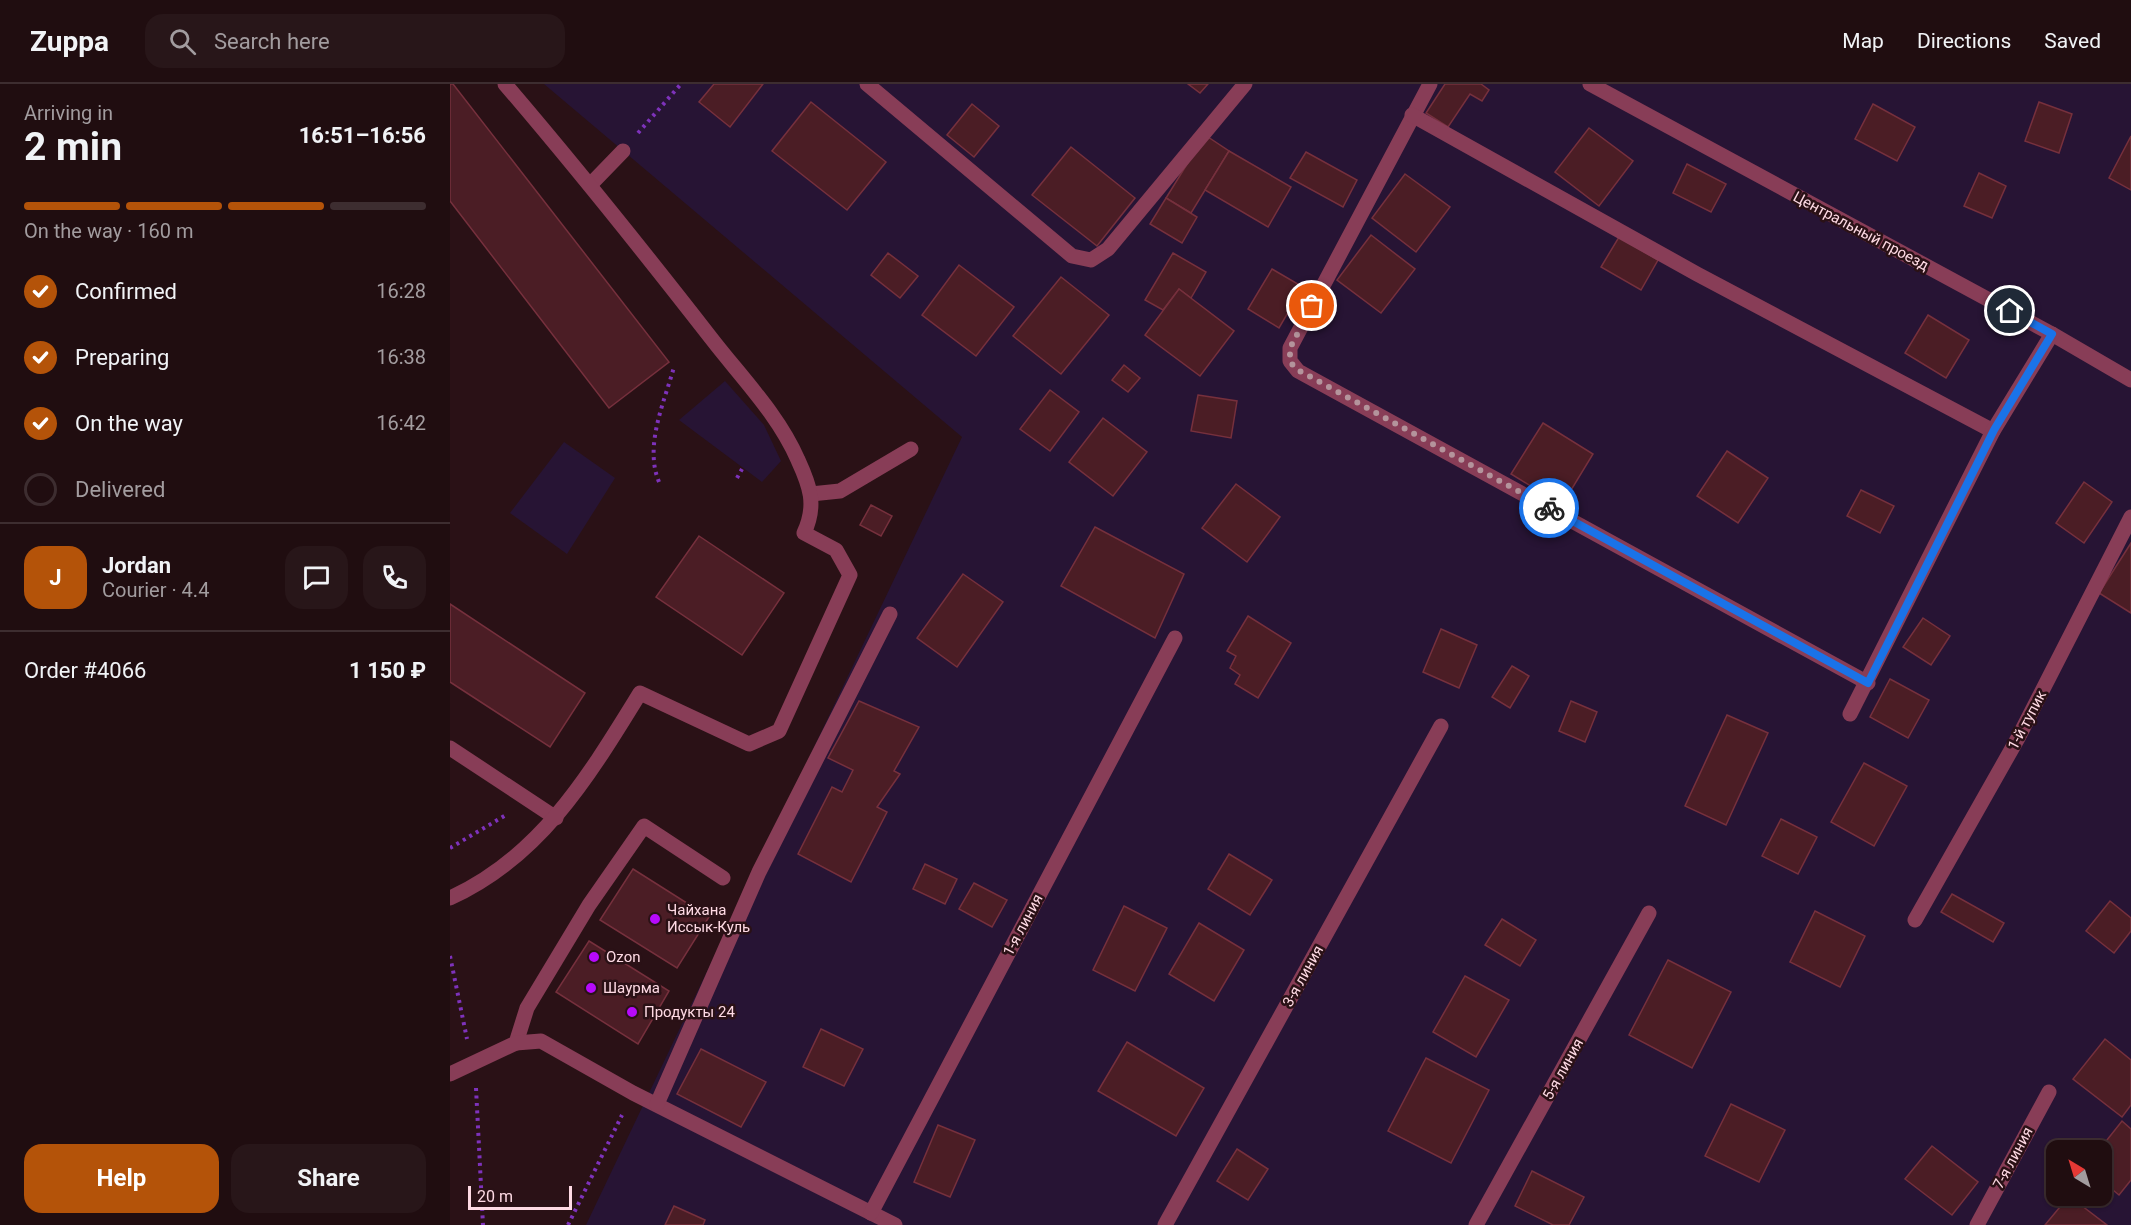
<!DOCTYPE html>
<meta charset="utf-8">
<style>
body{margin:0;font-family:Roboto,sans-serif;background:#281619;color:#f1f3f6;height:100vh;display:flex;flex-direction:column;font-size:22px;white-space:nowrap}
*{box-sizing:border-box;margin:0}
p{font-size:20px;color:#a29c9f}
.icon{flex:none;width:33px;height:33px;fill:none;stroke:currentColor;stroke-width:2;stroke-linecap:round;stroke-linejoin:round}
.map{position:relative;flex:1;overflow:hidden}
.side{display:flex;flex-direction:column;background:#200d10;width:450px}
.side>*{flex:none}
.needle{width:39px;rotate:322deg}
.fabs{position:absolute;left:1596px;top:1056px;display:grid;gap:12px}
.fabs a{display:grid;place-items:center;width:66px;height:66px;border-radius:12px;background:#200d10;box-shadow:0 2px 4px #0004,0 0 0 2px #3d2d30;font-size:30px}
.scale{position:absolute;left:18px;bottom:15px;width:104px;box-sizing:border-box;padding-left:6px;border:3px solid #fedae4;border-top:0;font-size:16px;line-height:21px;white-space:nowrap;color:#fedae4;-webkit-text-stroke:4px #2a1116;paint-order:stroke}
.pin{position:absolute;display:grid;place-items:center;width:51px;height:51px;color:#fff;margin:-26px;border:3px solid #fff;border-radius:50%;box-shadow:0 2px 6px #0007}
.courier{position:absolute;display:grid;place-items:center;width:60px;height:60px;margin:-30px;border:4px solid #1a73e8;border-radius:50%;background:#fff;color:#222;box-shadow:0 2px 8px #0007}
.headline em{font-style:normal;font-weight:700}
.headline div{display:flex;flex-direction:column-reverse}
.headline{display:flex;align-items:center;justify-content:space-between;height:102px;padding:0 24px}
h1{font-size:39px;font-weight:700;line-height:45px}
.bar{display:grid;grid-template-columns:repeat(4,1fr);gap:9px 6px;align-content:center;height:72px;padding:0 24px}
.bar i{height:8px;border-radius:4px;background:#3d2d30}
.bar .active{background:#b45309}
.bar p{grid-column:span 4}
.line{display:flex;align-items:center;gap:15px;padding:0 24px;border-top:2px solid #3d2d30}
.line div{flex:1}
.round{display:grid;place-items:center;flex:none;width:63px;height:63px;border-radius:18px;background:#281619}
ol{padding:0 24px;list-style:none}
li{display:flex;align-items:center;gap:18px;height:66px}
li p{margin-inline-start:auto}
li .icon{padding:6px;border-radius:50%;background:#b45309;color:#fff;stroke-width:4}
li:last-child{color:#a29c9f}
li i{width:33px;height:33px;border:3px solid #3d2d30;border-radius:50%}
.primary-button{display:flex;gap:12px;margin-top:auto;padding:12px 24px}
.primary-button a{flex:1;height:69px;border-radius:18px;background:#b45309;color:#fff;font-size:24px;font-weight:700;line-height:69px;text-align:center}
.primary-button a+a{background:#281619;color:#f1f3f6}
header{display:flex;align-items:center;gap:36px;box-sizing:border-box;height:84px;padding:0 30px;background:#200d10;border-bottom:2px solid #3d2d30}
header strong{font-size:28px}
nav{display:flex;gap:33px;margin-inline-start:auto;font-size:21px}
.search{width:420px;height:54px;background:#281619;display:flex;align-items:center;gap:15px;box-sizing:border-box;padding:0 21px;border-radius:18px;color:#a29c9f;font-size:22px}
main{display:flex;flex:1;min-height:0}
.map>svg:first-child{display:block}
.green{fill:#271434;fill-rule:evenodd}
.building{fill:#4b1d25;stroke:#76303d;stroke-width:1.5}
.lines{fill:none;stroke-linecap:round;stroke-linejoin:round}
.path{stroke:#7e32bb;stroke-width:4;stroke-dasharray:3 4.5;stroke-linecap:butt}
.minor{stroke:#883d57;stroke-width:15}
.done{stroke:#b4949c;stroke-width:6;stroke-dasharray:0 10.8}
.route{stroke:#1a73e8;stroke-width:8}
.poi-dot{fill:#b70afb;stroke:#2a1116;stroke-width:2}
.labels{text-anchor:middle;stroke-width:5;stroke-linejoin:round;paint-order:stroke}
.street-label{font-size:15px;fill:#fedae4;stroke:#2a1116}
.poi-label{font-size:15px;fill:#fedae4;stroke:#2a1116;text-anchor:start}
</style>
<header>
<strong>Zuppa</strong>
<div class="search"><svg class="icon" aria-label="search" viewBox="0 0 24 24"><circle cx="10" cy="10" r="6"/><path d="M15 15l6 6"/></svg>Search here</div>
<nav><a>Map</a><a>Directions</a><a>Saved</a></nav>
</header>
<main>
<section class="side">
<div class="headline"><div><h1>2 min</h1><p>Arriving in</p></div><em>16:51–16:56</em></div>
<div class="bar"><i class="active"></i><i class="active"></i><i class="active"></i><i></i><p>On the way · 160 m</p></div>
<ol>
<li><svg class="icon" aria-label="check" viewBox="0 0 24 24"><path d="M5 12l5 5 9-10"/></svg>Confirmed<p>16:28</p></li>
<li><svg class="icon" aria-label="check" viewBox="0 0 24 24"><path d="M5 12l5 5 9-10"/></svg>Preparing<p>16:38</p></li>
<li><svg class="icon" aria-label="check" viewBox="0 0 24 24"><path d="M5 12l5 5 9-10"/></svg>On the way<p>16:42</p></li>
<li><i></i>Delivered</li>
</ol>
<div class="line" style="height:108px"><b class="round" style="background:#b45309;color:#fff">J</b><div><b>Jordan</b><p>Courier · 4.4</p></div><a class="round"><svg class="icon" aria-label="chat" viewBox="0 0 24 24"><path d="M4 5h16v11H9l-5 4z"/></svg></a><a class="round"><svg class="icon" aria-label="phone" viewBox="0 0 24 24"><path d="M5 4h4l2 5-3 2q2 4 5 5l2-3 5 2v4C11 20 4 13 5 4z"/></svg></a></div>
<div class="line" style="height:78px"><div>Order #4066</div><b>1 150 ₽</b></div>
<div class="primary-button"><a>Help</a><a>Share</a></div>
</section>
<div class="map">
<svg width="1681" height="1141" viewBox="0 0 1681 1141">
<rect width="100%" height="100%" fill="#2a1116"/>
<!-- green -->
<g class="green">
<path d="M94,0H1681V1141H136L512,353ZM1606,1066H1652V1112H1606Z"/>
<polygon points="275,297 314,341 331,377 312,398 229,336"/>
<polygon points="114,358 165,394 117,470 60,429"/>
</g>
<!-- building -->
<g class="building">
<polygon points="0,0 3,0 219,278 159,324 0,117"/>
<polygon points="264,0 313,0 280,43 249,18"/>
<polygon points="738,0 758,0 750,9"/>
<polygon points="995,0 1031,0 1039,6 1032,17 1020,10 998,43 976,29"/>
<polygon points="361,18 436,78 397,126 322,67"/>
<polygon points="1589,18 1622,30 1609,69 1575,57"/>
<polygon points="522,20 549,42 524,73 497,51"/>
<polygon points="1423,20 1465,43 1447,77 1405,55"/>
<polygon points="1139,44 1183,77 1149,122 1105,88"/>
<polygon points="755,51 779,67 741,129 716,114"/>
<polygon points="1681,52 1681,106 1659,94"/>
<polygon points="621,63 685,114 647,162 582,111"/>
<polygon points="779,67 841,103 818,143 755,106"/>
<polygon points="856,68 907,96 893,123 840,94"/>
<polygon points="1237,80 1276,100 1261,128 1223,109"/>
<polygon points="1529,89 1556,102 1542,134 1514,122"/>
<polygon points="955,90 1000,123 966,168 922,134"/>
<polygon points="716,114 747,133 732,159 700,140"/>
<polygon points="921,151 965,185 931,229 887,196"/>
<polygon points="1169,153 1208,176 1191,206 1151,183"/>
<polygon points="438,169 468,192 450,214 421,191"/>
<polygon points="723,169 756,188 741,214 729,205 713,226 695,216"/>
<polygon points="509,181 564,223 526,272 472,231"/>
<polygon points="822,185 853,203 829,244 798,225"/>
<polygon points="611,193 659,231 611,290 563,252"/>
<polygon points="729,205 784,247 750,292 695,251"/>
<polygon points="1478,231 1519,256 1496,294 1455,269"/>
<polygon points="674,281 690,294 678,308 662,296"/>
<polygon points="600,306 629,328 600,367 570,345"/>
<polygon points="748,311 787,317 781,354 741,347"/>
<polygon points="653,334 697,368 663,412 619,378"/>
<polygon points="1093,339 1143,370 1112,421 1061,390"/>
<polygon points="1277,367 1318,394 1288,439 1247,412"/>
<polygon points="1634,398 1662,418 1634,459 1606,439"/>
<polygon points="786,400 830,433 797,478 752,444"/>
<polygon points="1411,406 1444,422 1430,449 1397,432"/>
<polygon points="421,421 442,432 431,452 410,441"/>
<polygon points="645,443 734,490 705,554 611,502"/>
<polygon points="249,452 334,509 292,571 206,513"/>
<polygon points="1681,459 1681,529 1649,509"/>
<polygon points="513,490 553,518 507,583 467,554"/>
<polygon points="0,520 135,609 100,663 0,598"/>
<polygon points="798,532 841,559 808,614 785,600 790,591 780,584 786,572 777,567"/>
<polygon points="1473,534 1500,552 1481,581 1453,563"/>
<polygon points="991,545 1027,561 1009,604 973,588"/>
<polygon points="1062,582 1079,592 1060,624 1042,613"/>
<polygon points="1440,595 1479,616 1458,654 1420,633"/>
<polygon points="409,617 469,643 444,687 450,690 427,723 437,728 401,798 348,770 382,703 392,708 403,686 378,674"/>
<polygon points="1121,617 1147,628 1135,658 1109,647"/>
<polygon points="1277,631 1318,649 1276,741 1235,722"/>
<polygon points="1414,679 1457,702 1424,762 1381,738"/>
<polygon points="1331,735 1367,753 1348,790 1312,772"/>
<polygon points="779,770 822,796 800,831 758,805"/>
<polygon points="475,780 507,795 495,820 463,805"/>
<polygon points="183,785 259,833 227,884 150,836"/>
<polygon points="524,799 557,816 542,843 509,825"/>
<polygon points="1502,810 1554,839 1543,858 1491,828"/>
<polygon points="1660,817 1681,834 1681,847 1664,869 1636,847"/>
<polygon points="674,822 717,844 685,907 643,886"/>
<polygon points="1365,827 1415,852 1390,903 1340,878"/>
<polygon points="1052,835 1086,856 1070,882 1035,861"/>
<polygon points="749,839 794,866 764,917 719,890"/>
<polygon points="139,857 219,907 188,960 106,908"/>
<polygon points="1218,876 1281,908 1242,984 1179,951"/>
<polygon points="1015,892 1059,916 1026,973 983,948"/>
<polygon points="371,945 413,965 394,1002 353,983"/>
<polygon points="1655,955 1681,976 1681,1021 1672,1033 1623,995"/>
<polygon points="677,958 754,1004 726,1052 648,1007"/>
<polygon points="251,965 316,998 291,1043 227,1010"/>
<polygon points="976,974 1039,1006 1001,1079 938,1047"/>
<polygon points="1281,1020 1335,1046 1309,1098 1255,1072"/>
<polygon points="1672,1037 1681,1045 1681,1096 1669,1111 1652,1097 1652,1066 1649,1066"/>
<polygon points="488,1041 525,1056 500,1113 464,1098"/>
<polygon points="1482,1062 1528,1098 1502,1131 1455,1095"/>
<polygon points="787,1065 818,1085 798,1116 767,1097"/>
<polygon points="1082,1087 1134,1113 1119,1141 1103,1141 1065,1122"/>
<polygon points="1619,1112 1657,1141 1595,1141"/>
<polygon points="224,1122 255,1136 253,1141 215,1141"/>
</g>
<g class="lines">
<!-- path -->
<g class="path">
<polyline points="188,49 231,0"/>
<polyline points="287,394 292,385"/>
<path d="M209,398C194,362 214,319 224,283"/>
<polyline points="0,764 56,731"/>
<polyline points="0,872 17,955"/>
<polyline points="26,1004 33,1141"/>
<polyline points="118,1141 172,1031"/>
</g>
<!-- minor -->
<g class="minor">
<polyline points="417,0 622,172 641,176 658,165 795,0"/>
<polyline points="980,0 840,264 840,277 848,287 1418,599"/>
<polyline points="1140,0 1602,250 1681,296"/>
<polyline points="962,31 1247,190 1543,347"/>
<polyline points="141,100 173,67"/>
<polyline points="361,410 390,407 461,365"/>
<polyline points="1400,630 1543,347 1602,250"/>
<polyline points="0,664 106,734"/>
<path d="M0,814C91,773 140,690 190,609L299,660L329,647L400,491L386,466L354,449C367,421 360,402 348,376C328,330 291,293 261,254C194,168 126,83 55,0"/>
<polyline points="1465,836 1568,654 1681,433"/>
<polyline points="66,959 77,924 139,821 194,742 273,794"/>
<polyline points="0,990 66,959 91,957 183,1009 445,1141"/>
<polyline points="207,1020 309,788 440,530"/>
<polyline points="421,1129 725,554"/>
<polyline points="715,1141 991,642"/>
<polyline points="1026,1141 1199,829"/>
<polyline points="1527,1141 1599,1008"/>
</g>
</g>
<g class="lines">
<!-- done -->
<polyline class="done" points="862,222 840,264 840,278 848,286 1099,424"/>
<!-- route -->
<polyline class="route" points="1099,424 1418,599 1544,346 1602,250 1560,227"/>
</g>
<!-- markers -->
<g class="poi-dot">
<circle cx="205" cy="835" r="6"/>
<circle cx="144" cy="873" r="6"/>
<circle cx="141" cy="904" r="6"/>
<circle cx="182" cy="928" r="6"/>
</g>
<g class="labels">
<!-- street labels -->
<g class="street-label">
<text transform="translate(1411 147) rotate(28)" y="5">Центральный проезд</text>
<text transform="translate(1577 636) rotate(-62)" y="5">1-й тупик</text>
<text transform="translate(573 841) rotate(-62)" y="5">1-я линия</text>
<text transform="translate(853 892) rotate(-61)" y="5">3-я линия</text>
<text transform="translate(1113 985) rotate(-61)" y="5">5-я линия</text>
<text transform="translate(1563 1074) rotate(-62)" y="5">7-я линия</text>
</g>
<!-- poi labels -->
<g class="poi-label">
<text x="217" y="831">Чайхана<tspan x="217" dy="17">Иссык-Куль</tspan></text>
<text x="156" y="878">Ozon</text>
<text x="153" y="909">Шаурма</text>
<text x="194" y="933">Продукты 24</text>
</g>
</g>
</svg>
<div class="fabs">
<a><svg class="needle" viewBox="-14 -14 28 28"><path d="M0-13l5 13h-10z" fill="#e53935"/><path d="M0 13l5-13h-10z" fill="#a29c9f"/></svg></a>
</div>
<div class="scale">20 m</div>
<div class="pin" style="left:862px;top:222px;background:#ea580c"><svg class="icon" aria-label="bag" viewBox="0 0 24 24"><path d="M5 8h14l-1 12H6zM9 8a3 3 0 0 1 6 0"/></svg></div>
<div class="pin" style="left:1560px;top:227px;background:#1f2937"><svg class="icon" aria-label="home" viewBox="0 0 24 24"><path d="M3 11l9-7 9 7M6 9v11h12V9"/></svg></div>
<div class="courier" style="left:1099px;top:424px"><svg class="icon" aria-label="bike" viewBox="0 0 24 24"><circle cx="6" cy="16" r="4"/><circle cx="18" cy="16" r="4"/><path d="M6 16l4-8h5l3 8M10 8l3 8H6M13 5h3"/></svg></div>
</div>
</main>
